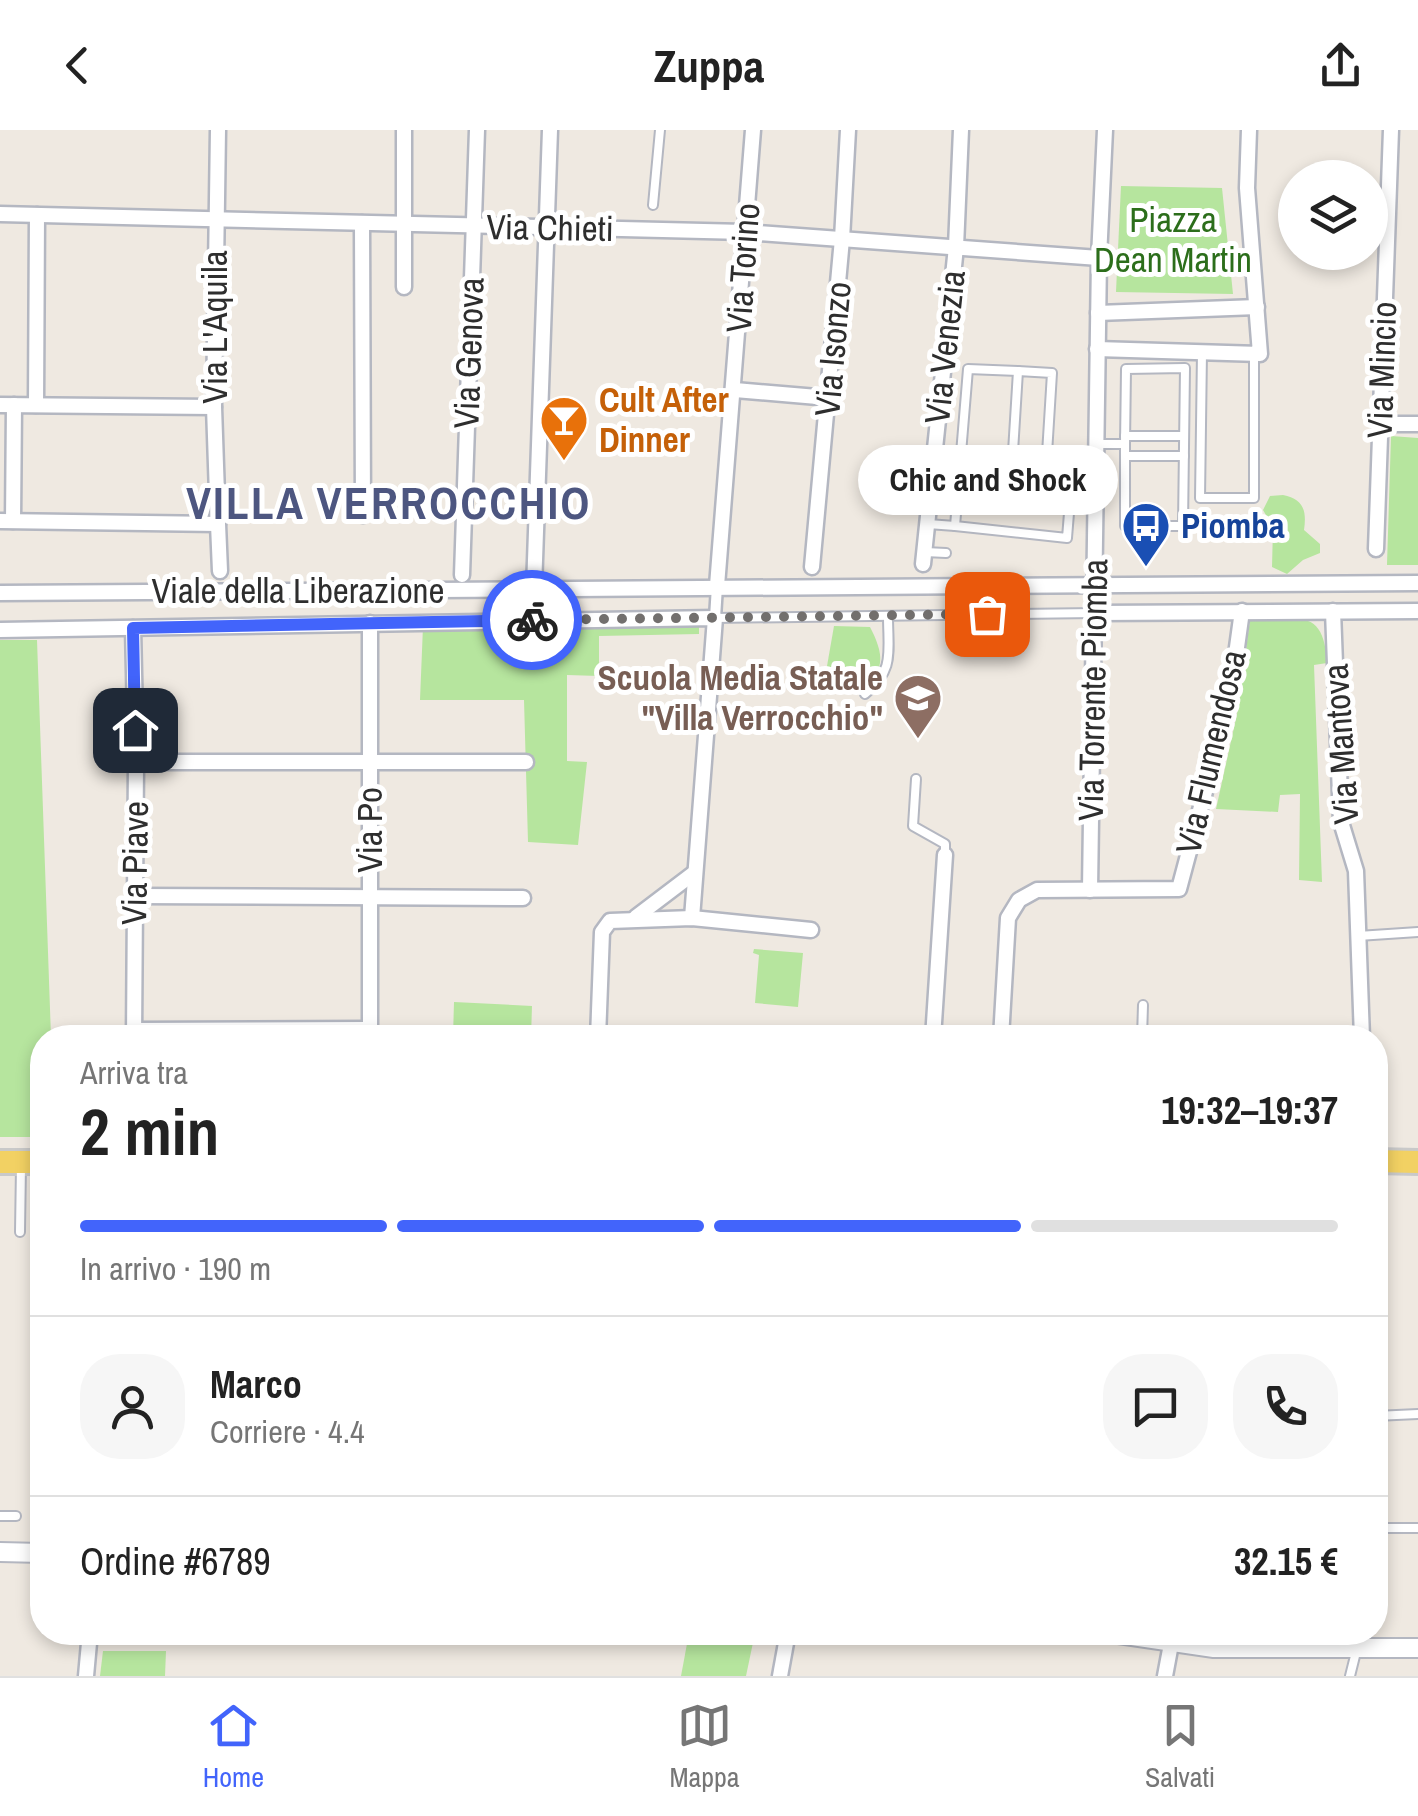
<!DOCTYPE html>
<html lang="it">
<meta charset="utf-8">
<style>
body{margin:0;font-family:"Archivo Narrow",sans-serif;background:#f6f6f6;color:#222;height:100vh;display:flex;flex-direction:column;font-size:38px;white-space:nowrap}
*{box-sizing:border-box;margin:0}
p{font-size:32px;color:#767676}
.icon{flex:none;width:55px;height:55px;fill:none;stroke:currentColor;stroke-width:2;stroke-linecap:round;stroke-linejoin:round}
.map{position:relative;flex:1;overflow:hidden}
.drawer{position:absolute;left:30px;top:895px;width:1358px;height:620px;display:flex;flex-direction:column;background:#fff;border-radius:40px;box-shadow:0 5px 15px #0003}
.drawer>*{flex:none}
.buttons{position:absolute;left:1278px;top:30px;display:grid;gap:20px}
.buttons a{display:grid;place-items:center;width:110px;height:110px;border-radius:50%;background:#fff;box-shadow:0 5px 15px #0003;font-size:50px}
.pin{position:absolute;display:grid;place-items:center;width:85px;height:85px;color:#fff;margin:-42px;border-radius:20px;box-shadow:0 5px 15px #0006}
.courier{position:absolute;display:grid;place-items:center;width:100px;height:100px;margin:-50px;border:8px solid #4264fb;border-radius:50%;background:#fff;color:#222;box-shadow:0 2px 12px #0007}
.bubble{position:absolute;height:70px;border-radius:35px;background:#fff;box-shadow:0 5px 15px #0003;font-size:32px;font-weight:800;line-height:70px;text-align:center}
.summary em{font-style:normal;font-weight:800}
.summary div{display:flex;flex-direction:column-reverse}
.summary{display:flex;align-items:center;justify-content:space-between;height:170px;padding:0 50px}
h1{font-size:65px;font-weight:800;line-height:75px}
.bar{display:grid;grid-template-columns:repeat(4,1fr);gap:15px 10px;align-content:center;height:120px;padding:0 50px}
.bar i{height:12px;border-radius:8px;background:#e0e0e0}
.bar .active{background:#4264fb}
.bar p{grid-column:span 4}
.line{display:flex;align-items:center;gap:25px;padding:0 50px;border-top:2px solid #e0e0e0}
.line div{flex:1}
.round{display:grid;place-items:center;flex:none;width:105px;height:105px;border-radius:40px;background:#f6f6f6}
header{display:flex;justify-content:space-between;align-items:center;height:130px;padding:0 50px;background:#fff;font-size:45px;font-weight:800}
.dock{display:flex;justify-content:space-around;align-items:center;height:140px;border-top:2px solid #e0e0e0;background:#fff;font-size:28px;color:#767676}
.dock a{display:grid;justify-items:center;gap:5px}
.dock .active{color:#4264fb}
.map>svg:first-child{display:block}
.green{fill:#b6e59e}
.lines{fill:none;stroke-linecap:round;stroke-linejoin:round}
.service-casing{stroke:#b4b7c1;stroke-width:12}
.pedestrian-casing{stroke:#b4b7c1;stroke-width:15}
.minor-casing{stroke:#b4b7c1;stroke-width:19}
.tertiary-casing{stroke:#b4b7c1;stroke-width:22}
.primary-casing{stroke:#c9c9c9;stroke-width:28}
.service{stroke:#fff;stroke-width:8}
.pedestrian{stroke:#fff;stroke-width:10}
.minor{stroke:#fff;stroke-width:14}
.tertiary{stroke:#fff;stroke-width:18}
.primary{stroke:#f2d163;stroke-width:22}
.done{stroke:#726f6d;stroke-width:10;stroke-dasharray:0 18}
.route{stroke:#4264fb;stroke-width:12}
.labels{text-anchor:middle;stroke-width:10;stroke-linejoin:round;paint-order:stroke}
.park-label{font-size:35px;fill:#2c6e1b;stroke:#fff}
.street-label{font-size:35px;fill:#2e2e2e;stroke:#fff}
.food-label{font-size:35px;font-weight:bold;fill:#c56008;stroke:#fff;text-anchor:start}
.transit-label{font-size:35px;font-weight:bold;fill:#164399;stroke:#fff;text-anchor:start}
.education-label{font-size:35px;font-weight:bold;fill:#785e54;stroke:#fff;text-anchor:end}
.district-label{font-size:45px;font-weight:bold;letter-spacing:2.5px;fill:#4d5680;stroke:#fff}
</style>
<header><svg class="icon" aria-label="back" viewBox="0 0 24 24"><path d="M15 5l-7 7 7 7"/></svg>Zuppa<svg class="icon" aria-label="share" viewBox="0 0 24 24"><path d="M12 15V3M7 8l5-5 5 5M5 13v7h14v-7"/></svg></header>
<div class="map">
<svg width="1418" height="1546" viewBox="0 0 1418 1546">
<rect width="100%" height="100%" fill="#efe9e1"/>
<!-- green -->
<g class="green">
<polygon points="1121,56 1222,58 1233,164 1116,162"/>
<polygon points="1391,306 1418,308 1418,435 1387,435"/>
<path d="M1283,365C1303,369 1307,380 1304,400L1320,414V423L1303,430L1287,444L1272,437L1273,397L1263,380L1270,366Z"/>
<path d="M1250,490C1296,490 1324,475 1327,533L1314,535L1322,752L1299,750L1300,664L1280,665L1278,682L1216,679L1237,584Z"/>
<polygon points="699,492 699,504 599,506 599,546 567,545 567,631 587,632 578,715 528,712 524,570 420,570 423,496"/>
<path d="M834,496L870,497C897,548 867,555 823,559Z"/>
<polygon points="0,510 37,510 51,907 42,908 42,1007 0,1007"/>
<polygon points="754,819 803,823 798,877 755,873 759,825 753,823"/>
<polygon points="454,872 532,876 531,907 453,907"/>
<polygon points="689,1503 755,1503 746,1546 681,1546"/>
<polygon points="103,1521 166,1521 165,1546 100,1546"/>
</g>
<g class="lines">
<!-- service casing -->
<g class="service-casing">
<g id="service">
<polyline points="653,75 660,0"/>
<polyline points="1202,222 1200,368 1254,368 1254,224"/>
<polyline points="1018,241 968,239 955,396 1067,408 1071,358"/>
<polyline points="1125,306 1184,306"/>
<polyline points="1096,314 1125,314 1125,396 1249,396"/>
<polyline points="1125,314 1126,239 1185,238 1183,396"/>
<polyline points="1125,326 1184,326"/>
<polyline points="1045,356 1011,354 1018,241 1052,243 1045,356 1095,359"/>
<polyline points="928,394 955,396"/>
<polyline points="925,422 946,423"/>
<polyline points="715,488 1096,483"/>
<path d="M865,564C895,540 888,522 888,486"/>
<polyline points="916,649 913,696 945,714 945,725"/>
<polyline points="1358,806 1418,802"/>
<polyline points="1142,908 1143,875"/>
<polyline points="20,1102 21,1036"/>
<polyline points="1375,1286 1418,1284"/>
<polyline points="0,1386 16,1386"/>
<polyline points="1375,1398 1418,1398"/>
<polyline points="1214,1518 1215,1502"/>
<polyline points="1350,1546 1357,1518"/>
</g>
</g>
<!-- pedestrian casing -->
<g class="pedestrian-casing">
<polyline id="pedestrian" points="715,488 717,456"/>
</g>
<!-- minor casing -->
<g class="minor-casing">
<g id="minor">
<polyline points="0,84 745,102 1099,128"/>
<polyline points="362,93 363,385"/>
<polyline points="404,157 404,0"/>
<polyline points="1098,183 1257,177"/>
<polyline points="1097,219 1260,224 1247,58 1249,0"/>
<polyline points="735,260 829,268"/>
<polyline points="0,275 214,277"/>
<polyline points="36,275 37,85"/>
<polyline points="1380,294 1418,294"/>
<polyline points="0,391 218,394 214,277 218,0"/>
<polyline points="13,391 14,275"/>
<polyline points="218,394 220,441"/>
<polyline points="1376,419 1391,0"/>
<polyline points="923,434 956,117 961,0"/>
<polyline points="812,437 842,109 848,0"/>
<polyline points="462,445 477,0"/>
<polyline points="717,456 753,0"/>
<polyline points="534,459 550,0"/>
<polyline points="0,463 1418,453"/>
<polyline points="1333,481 1341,692 1356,741 1362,908"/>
<polyline points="1096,483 1418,481"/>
<polyline points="133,498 136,632 134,908"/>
<polyline points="0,500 715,488 692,788"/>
<polyline points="136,632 526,632"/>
<polyline points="1090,760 1099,128 1105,0"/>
<polyline points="135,766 523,768"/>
<polyline points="636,787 694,743"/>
<polyline points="134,900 370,899"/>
<polyline points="370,908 370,493"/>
<polyline points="598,908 602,802 610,791 692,788 811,800"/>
<polyline points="933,908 945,725"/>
<polyline points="1001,908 1008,788 1019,770 1037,760 1179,759 1230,568 1242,481"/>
<polyline points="86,1546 90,1502"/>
<polyline points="780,1546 788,1502"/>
<polyline points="1165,1546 1171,1514"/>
</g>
</g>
<!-- tertiary casing -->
<g class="tertiary-casing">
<g id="tertiary">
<polyline points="0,1422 42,1423"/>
<polyline points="1105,1502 1214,1518 1418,1518"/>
</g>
</g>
<!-- primary casing -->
<g class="primary-casing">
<g id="primary">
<polyline points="1375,1031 1418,1032"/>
<polyline points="0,1032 42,1032"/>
</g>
</g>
<!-- service -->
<use href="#service" class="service"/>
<!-- pedestrian -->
<use href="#pedestrian" class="pedestrian"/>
<!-- minor -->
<use href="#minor" class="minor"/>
<!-- tertiary -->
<use href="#tertiary" class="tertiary"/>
<!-- primary -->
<use href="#primary" class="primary"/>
</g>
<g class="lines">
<!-- done -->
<polyline class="done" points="532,490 987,484"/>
<!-- route -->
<polyline class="route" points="135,600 133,498 532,490"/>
</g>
<!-- icons -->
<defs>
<g id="bar-pin" transform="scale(2.5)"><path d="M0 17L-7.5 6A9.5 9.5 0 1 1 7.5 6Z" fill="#e8710a" stroke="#fff"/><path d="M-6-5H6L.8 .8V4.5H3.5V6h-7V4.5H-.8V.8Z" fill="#fff"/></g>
<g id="bus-pin" transform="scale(2.5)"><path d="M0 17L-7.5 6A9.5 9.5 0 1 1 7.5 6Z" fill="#1a4fb4" stroke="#fff"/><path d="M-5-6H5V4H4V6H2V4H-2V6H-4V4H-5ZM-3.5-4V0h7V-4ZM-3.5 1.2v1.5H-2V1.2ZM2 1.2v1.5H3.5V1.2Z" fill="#fff"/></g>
<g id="school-pin" transform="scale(2.5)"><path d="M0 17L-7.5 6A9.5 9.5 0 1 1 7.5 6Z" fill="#8d6e63" stroke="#fff"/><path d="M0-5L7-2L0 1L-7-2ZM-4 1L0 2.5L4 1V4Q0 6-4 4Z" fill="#fff"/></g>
</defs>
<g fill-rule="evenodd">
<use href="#bar-pin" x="564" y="290"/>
<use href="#bus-pin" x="1146" y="396"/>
<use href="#school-pin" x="918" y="568"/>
</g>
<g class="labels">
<!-- park labels -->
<g class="park-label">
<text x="1173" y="102">Piazza<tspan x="1173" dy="40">Dean Martin</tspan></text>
</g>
<!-- street labels -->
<g class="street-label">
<text transform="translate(550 98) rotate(1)" y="12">Via Chieti</text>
<text transform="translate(743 138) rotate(-86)" y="12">Via Torino</text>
<text transform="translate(215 197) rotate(-90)" y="12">Via L'Aquila</text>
<text transform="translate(945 217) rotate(-84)" y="12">Via Venezia</text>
<text transform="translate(833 219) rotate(-85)" y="12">Via Isonzo</text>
<text transform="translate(469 223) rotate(-88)" y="12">Via Genova</text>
<text transform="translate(1382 240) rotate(-88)" y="12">Via Mincio</text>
<text x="298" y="473">Viale della Liberazione</text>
<text transform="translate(1093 560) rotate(-89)" y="12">Via Torrente Piomba</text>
<text transform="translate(1341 614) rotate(-94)" y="12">Via Mantova</text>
<text transform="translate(1211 622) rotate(-77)" y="12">Via Flumendosa</text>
<text transform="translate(370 700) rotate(-90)" y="12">Via Po</text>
<text transform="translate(135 733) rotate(-89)" y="12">Via Piave</text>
</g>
<!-- food labels -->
<g class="food-label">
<text x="599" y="282">Cult After<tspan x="599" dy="40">Dinner</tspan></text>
</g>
<!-- transit labels -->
<g class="transit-label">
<text x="1181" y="408">Piomba</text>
</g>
<!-- education labels -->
<g class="education-label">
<text x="883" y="560">Scuola Media Statale<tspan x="883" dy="40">"Villa Verrocchio"</tspan></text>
</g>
<!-- district labels -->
<g class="district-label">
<text x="389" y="389">VILLA VERROCCHIO</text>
</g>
</g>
</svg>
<div class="buttons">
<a><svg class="icon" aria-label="layers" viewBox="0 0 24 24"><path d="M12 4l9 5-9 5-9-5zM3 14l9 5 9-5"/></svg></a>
</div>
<div class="pin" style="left:987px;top:484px;background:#ea580c"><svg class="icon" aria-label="bag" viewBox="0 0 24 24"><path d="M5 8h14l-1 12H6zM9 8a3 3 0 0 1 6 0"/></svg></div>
<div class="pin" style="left:135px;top:600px;background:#1f2937"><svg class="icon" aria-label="home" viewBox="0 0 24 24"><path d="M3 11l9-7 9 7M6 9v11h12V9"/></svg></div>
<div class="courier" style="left:532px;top:490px"><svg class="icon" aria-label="bike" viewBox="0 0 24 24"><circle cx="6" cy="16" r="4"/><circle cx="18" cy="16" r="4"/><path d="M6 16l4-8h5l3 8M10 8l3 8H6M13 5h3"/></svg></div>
<div class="bubble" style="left:858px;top:315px;width:260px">Chic and Shock</div>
<section class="drawer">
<div class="summary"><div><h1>2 min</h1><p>Arriva tra</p></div><em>19:32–19:37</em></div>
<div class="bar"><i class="active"></i><i class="active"></i><i class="active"></i><i></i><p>In arrivo · 190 m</p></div>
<div class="line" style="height:180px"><a class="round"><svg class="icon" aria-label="person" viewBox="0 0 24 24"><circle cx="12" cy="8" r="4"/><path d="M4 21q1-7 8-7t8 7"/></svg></a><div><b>Marco</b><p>Corriere · 4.4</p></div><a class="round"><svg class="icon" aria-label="chat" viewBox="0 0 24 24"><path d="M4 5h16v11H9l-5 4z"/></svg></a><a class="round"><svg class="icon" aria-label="phone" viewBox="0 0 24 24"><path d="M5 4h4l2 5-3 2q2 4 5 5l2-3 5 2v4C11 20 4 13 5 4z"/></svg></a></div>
<div class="line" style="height:130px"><div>Ordine #6789</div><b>32.15 €</b></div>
</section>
</div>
<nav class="dock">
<a class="active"><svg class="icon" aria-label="home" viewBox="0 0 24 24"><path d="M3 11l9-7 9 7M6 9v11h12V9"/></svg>Home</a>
<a><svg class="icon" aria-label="map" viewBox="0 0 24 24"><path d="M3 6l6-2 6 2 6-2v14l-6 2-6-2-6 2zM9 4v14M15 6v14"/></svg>Mappa</a>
<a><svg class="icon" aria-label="saved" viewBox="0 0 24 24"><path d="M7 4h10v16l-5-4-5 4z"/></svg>Salvati</a>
</nav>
